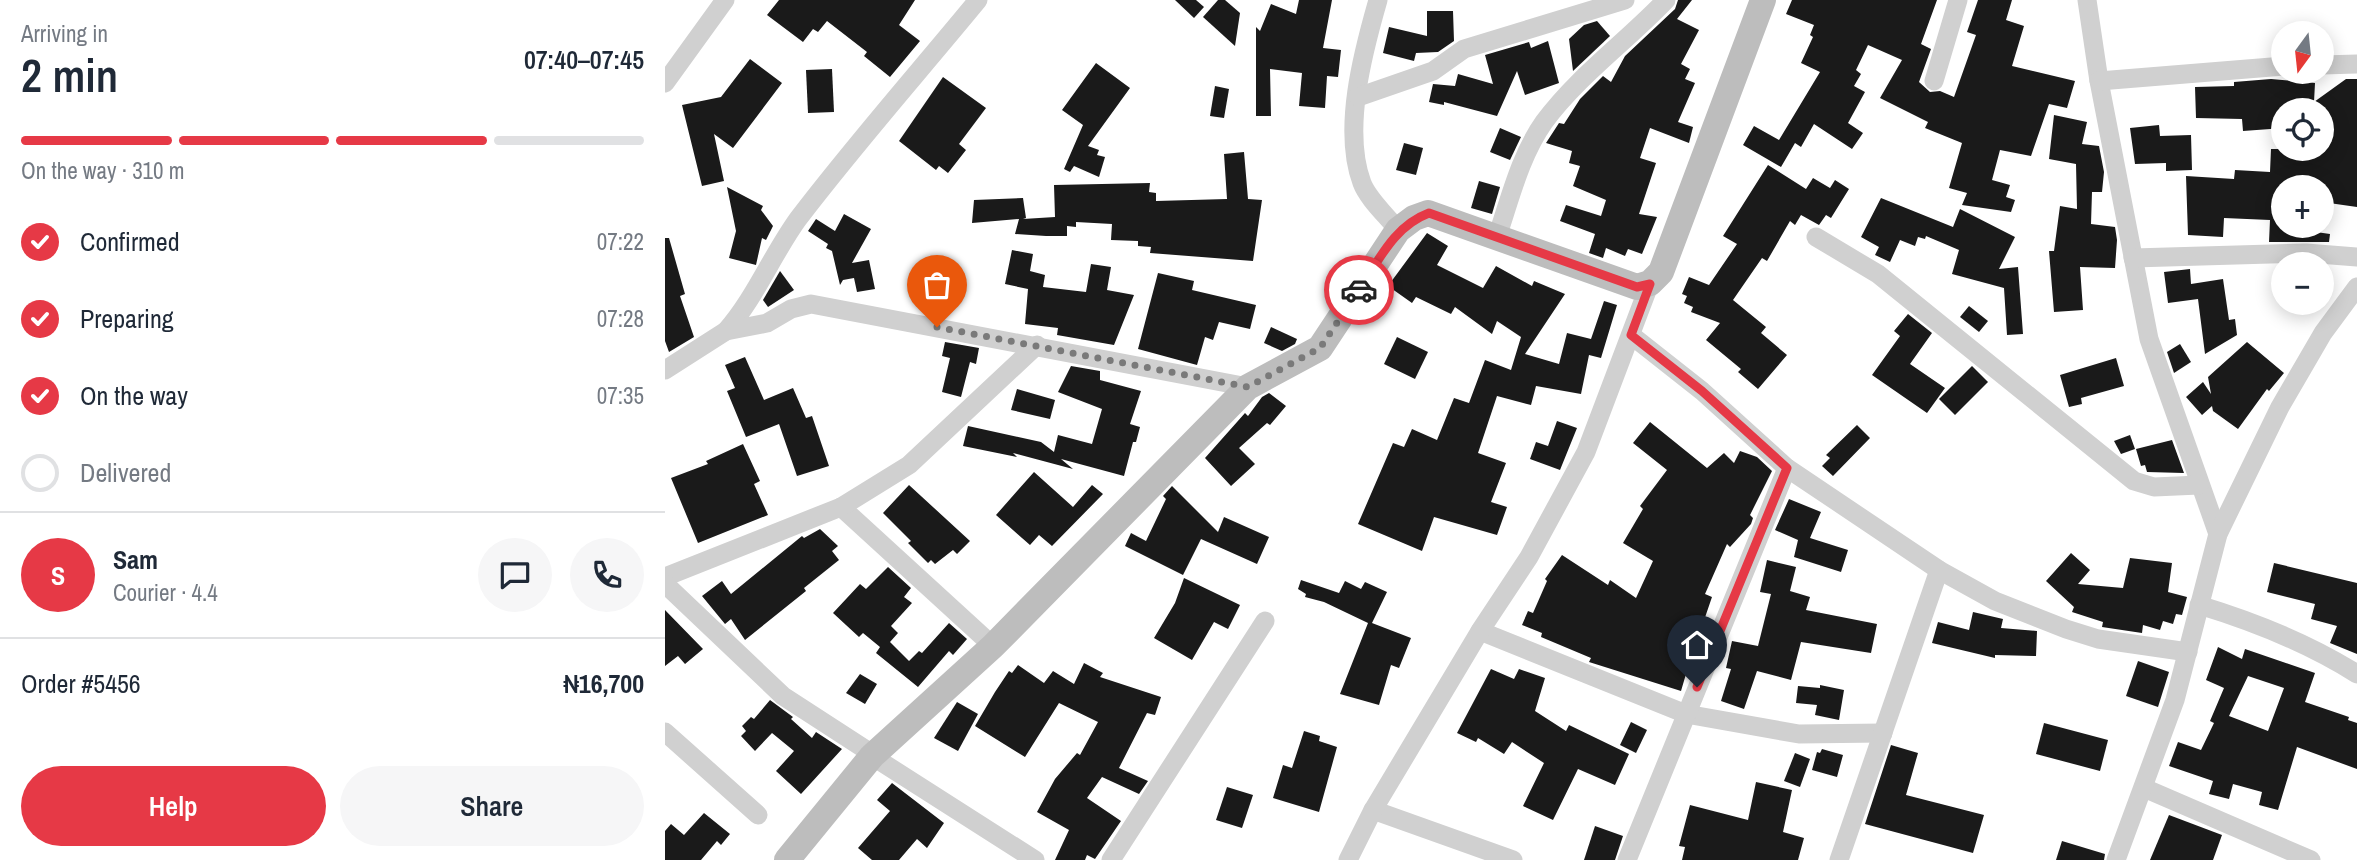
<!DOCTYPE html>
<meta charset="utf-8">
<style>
body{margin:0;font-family:"Archivo Narrow",sans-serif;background:#f6f6f7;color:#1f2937;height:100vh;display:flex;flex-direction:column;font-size:26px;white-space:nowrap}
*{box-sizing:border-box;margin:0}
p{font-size:23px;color:#747a83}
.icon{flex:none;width:38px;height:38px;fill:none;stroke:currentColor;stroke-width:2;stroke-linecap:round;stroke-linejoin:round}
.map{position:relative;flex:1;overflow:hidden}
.details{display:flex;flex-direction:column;background:#fff;width:665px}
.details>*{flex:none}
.needle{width:46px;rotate:195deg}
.buttons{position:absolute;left:1606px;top:21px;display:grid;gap:14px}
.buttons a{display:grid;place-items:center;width:63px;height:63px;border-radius:50%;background:#fff;box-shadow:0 4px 18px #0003;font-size:35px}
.pin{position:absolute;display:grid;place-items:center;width:60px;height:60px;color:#fff;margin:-72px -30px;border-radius:50% 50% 50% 0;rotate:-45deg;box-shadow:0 0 7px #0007}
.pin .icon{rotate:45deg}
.courier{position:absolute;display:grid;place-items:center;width:70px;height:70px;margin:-35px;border:5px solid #e63946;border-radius:50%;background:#fff;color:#222;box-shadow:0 2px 9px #0007}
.head em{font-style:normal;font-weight:600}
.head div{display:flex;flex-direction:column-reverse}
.head{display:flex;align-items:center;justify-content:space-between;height:119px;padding:0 21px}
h1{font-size:46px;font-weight:600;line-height:52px}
.bar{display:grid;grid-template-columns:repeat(4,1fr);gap:10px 7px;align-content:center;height:84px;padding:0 21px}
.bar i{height:9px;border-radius:5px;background:#e0e1e3}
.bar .selected{background:#e63946}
.bar p{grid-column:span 4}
.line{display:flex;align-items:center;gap:18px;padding:0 21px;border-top:2px solid #e0e1e3}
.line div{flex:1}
.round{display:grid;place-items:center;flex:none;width:74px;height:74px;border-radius:37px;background:#f6f6f7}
ol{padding:0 21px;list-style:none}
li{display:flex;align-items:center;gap:21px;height:77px}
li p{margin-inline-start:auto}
li .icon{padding:7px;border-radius:50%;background:#e63946;color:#fff;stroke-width:4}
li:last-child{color:#747a83}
li i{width:38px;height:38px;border:4px solid #e0e1e3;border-radius:50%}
.action{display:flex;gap:14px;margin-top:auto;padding:14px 21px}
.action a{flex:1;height:80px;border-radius:42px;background:#e63946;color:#fff;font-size:28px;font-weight:600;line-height:80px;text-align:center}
.action a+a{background:#f6f6f7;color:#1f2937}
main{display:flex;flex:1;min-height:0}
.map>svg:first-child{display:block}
.building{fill:#1a1a1a;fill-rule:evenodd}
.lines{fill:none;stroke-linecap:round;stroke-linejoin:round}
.street{stroke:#d0d0d0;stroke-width:19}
.secondary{stroke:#bdbdbd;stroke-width:26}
.done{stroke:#7a7a7a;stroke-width:7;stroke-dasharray:0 12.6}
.route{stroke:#e63946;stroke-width:9}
</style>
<main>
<section class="details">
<div class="head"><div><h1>2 min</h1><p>Arriving in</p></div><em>07:40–07:45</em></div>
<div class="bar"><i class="selected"></i><i class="selected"></i><i class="selected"></i><i></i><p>On the way · 310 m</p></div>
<ol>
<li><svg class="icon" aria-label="check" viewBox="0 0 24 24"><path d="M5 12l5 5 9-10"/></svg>Confirmed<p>07:22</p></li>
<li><svg class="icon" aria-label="check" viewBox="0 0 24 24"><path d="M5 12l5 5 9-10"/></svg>Preparing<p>07:28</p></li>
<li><svg class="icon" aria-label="check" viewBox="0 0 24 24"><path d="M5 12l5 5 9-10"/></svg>On the way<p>07:35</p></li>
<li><i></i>Delivered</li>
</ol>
<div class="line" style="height:126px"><b class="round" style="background:#e63946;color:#fff">S</b><div><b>Sam</b><p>Courier · 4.4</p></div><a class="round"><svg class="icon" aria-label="chat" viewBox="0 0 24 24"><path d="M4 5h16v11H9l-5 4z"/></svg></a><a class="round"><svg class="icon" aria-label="phone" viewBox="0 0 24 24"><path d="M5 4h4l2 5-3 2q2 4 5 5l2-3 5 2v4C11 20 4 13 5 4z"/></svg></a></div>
<div class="line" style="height:91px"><div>Order #5456</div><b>₦16,700</b></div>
<div class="action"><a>Help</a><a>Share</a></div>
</section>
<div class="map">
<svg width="1692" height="860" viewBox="0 0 1692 860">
<rect width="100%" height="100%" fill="#fff"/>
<!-- building -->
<g class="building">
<polygon points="114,0 250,0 234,25 255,41 225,77 199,56 202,52 162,21 153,32 148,29 138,42 102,15"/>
<polygon points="510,0 531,0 539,7 529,18"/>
<polygon points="553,0 560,0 575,13 570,46 538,17"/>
<polygon points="634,0 667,0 658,48 676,50 673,77 662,76 660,108 634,106 637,73 605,69 606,116 591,116 591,27 595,31 606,4 631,14"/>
<polygon points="1013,0 1027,0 1012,19 1034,30 1016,64 1025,69 1020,79 1030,83 1013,122 1028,127 1024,143 985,128 975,158 991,163 974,214 992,217 977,254 963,249 960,256 941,248 938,258 924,253 930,234 895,221 901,205 936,216 941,200 908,186 915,166 904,163 907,151 881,143 894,123 899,124 915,99 938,76 946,82 960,56 1010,9"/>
<polygon points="1127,0 1272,0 1256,44 1266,49 1254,82 1265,92 1275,91 1289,97 1311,35 1302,32 1313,0 1347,0 1341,20 1359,26 1347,66 1410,81 1402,108 1384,104 1366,156 1335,150 1327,180 1345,185 1341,197 1350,200 1346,212 1297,205 1302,193 1284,188 1297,143 1260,128 1263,122 1215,98 1237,60 1203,45 1191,70 1196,74 1189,86 1200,92 1183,123 1198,133 1187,149 1149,124 1136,147 1130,143 1116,167 1078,145 1089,126 1114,140 1155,72 1136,63 1148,37 1145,35 1149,25 1121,14"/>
<polygon points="762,11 788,11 789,41 773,52 751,53 749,61 718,53 724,27 762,36"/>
<polygon points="932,21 945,36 908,71 904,39 919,25"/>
<polygon points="883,41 894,83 860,95 852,71 832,116 779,102 779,105 764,102 768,84 790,86 793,74 828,84 820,55 864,42 866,48"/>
<polygon points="85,59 117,83 68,148 49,134 59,181 37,186 17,105 56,97"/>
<polygon points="431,63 465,88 423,146 434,150 432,155 440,157 434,177 409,166 405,172 399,169 418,125 397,110"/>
<polygon points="167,69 169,112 143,113 141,70"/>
<polygon points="278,77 321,108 294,144 301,150 283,173 274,166 271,170 234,141"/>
<polygon points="1606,79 1650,83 1649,102 1681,79 1692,79 1692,207 1657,202 1657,187 1619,187 1619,226 1644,226 1644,231 1665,234 1664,242 1604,242 1605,220 1559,218 1558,237 1523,235 1521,176 1569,179 1570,170 1605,172 1606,149 1657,149 1657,110 1619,110 1619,128 1578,131 1577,119 1531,118 1530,87 1569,86 1569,82"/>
<polygon points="550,86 564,89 559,118 545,116"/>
<polygon points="1389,115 1422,122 1417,144 1434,146 1439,172 1437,192 1427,192 1426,224 1450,227 1452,240 1450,268 1415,267 1418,310 1389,312 1384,251 1389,251 1395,206 1412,209 1411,164 1384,159"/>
<polygon points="1494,125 1495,136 1526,135 1527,170 1501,171 1501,163 1470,164 1465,128"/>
<polygon points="835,128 856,137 845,160 825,152"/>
<polygon points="739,143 758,148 751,175 731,170"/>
<polygon points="579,152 583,199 597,200 588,261 485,253 486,247 473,246 473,241 446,240 447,224 411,222 411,227 402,226 402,236 381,236 350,234 354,219 307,223 309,200 358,198 361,218 358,219 390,217 389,185 485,183 484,192 491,193 491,201 562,199 559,154"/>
<polygon points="1103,165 1141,189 1148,178 1165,188 1170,180 1184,189 1166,218 1161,215 1154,225 1136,215 1130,225 1125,221 1102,261 1097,258 1068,300 1101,327 1096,333 1122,355 1093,389 1073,372 1076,369 1041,340 1055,323 1026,312 1028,307 1019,303 1022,296 1017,294 1024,277 1044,285 1072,244 1058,236"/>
<polygon points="814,181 835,187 827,214 806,208"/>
<polygon points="62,187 98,206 96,210 108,226 101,240 97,238 91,265 64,258 71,231"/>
<polygon points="1216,198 1288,227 1295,209 1350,237 1334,269 1353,267 1358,334 1342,335 1339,288 1287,274 1294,250 1261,236 1260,239 1253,237 1250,246 1235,240 1225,262 1210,255 1214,247 1196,237"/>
<polygon points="179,214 206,229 187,263 204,260 210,289 192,292 189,278 178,280 175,285 167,251 161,248 163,244 143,231 151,219 170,231"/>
<polygon points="762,233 783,246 772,265 818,288 831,266 867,286 869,281 900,294 860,354 894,364 902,333 926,339 939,301 952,305 936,358 924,355 916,394 871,386 866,405 832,396 813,453 841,463 826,502 842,507 832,535 769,517 757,551 693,524 728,443 739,447 747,429 772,440 789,398 804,403 820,360 846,370 856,337 832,321 827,334 790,307 786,314 751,297 747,303 723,286"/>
<polygon points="0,238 4,238 20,294 15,296 29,337 4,352 0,341"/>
<polygon points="347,250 368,254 365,271 380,275 378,287 421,292 426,264 446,267 442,290 469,295 449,345 392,335 393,328 360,324 363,289 340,284"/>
<polygon points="1525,269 1526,284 1558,279 1564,320 1570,319 1572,335 1540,354 1533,299 1503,303 1499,272"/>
<polygon points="115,271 129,290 103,307 98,300"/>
<polygon points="493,273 529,281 527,290 591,305 585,329 554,322 548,340 540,337 532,365 473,349"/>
<polygon points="1304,306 1323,321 1314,332 1295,317"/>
<polygon points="1243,314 1267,333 1245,364 1280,388 1262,413 1207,375 1235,336 1229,331"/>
<polygon points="606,327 632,339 630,344 617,351 599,343"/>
<polygon points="732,337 763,352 750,379 719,364"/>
<polygon points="280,342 314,348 311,364 305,362 296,397 277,392 285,358 277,356"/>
<polygon points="1582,342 1619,373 1604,391 1602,389 1573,429 1548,411 1547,406 1537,415 1521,397 1538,382 1546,394 1543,377"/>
<polygon points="1515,344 1526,362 1509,373 1502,352"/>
<polygon points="80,357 99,400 128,388 141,418 147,416 164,466 132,476 114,424 81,437 62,391 70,388 60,365"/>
<polygon points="1451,358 1459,386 1416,398 1417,404 1404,407 1395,375"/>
<polygon points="406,366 435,371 435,380 476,391 465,424 475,427 471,442 468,442 459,476 396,459 408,469 348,453 352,457 298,446 303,426 376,442 389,452 393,435 427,444 437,409 393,392"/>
<polygon points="1307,366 1323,382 1290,415 1274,399"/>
<polygon points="352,389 390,400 385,419 346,410"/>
<polygon points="604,393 621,406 605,425 602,423 574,448 590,464 566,486 540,458 580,413 583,416 597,397"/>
<polygon points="892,421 912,428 895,470 865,459 871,442 883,446"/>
<polygon points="985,422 1042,468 1059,453 1069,463 1075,451 1092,457 1107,471 1085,515 1088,518 1086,524 1065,547 1062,544 1040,594 1047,597 1034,635 1038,637 1030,659 1026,657 1016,691 924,662 926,658 876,637 877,633 857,625 863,611 868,613 882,581 880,579 897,555 943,585 945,580 971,598 988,561 958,543 978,509 975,506 1002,470 968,443"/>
<polygon points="1192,425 1205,438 1168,476 1157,466 1165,458 1161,455"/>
<polygon points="1465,435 1470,449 1456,454 1449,441"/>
<polygon points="1507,440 1519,473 1482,472 1480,465 1476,466 1471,449"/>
<polygon points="78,444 95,481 89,484 103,515 33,543 6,478 43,464 41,461"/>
<polygon points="369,472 408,507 427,485 438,494 387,546 374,535 365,545 331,515"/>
<polygon points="244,485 305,541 292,554 288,550 270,564 266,560 263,563 243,543 246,541 218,513"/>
<polygon points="507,486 553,532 559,517 604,537 592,564 536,539 518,575 460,546 466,533 481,541 501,499 498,496"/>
<polygon points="1124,499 1156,512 1145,538 1183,550 1176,572 1129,557 1133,540 1110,530"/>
<polygon points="155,529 173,546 167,551 174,560 139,588 141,591 80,640 66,619 60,624 37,596 57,581 66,594 137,536 139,538"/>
<polygon points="1406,553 1425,570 1413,584 1458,588 1465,558 1507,563 1503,592 1522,597 1517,615 1511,614 1508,624 1498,621 1495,630 1478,625 1477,633 1437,627 1438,622 1407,612 1409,607 1381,581"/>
<polygon points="1102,560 1131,567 1125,591 1145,597 1141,610 1212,624 1206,653 1136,642 1126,680 1092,671 1079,709 1056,701 1066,669 1061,668 1067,641 1093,646 1106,594 1095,592"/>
<polygon points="1609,563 1692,583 1692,654 1665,643 1672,626 1646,619 1650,604 1602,592"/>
<polygon points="223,567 246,588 239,597 247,603 226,626 233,633 225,642 244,661 254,651 257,653 284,623 302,639 288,655 284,651 253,687 211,653 215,647 198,633 194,637 168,613 195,584 201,589"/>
<polygon points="519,578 575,605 563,629 549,622 527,660 489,638 510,603"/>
<polygon points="636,580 674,593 680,581 696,589 700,582 722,592 707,623 746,638 734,668 726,665 714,705 675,694 703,623 659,602 640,597 641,594 633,589"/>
<polygon points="0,610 38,649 20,664 13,656 0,666"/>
<polygon points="1308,612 1338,619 1336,628 1372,631 1371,656 1330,655 1330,658 1267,643 1273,622 1304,630"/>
<path d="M1553,647L1577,659L1580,649L1650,673L1640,702L1684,717L1683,720L1692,723V769L1632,747L1613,810L1594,805L1597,792L1568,784L1564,799L1544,794L1548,781L1504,766L1513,742L1536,750L1549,723L1545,721L1559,688L1541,680ZM1583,676L1619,688L1603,731L1564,716Z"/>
<polygon points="1473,661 1504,672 1493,707 1461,696"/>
<polygon points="419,663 438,673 435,677 496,697 490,715 482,713 454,768 483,781 474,794 437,777 422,798 456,821 430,859 422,855 420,860 390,860 404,830 372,812 390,779 412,753 415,755 433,722 394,703 360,757 310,726 330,692 344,671 347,673 353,665 379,683 388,671 409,684"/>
<polygon points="826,669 849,679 854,669 880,678 870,711 901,731 904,725 964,754 950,785 913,769 888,820 858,806 879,763 847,742 839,754 813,738 811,742 792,733"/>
<polygon points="195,674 212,684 200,704 181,693"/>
<polygon points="1155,685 1179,690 1174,720 1150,715 1152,705 1131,703 1133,686 1155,688"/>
<polygon points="105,700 128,717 126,719 147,738 151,732 177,749 136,794 111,771 129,751 107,733 90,751 76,736 81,731 77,726 86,717 89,719"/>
<polygon points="292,702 313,714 293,751 269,738"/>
<polygon points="966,722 982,730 971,753 955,745"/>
<polygon points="1379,723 1443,740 1435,771 1371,754"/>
<polygon points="639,731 655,736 654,741 672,747 654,812 608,798 618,765 627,768"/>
<polygon points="1226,745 1253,753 1241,795 1319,815 1308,853 1200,824"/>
<polygon points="1157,749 1178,755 1172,777 1147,770 1152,752 1155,753"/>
<polygon points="1130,753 1145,759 1135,787 1119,781"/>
<polygon points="1091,782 1127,790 1118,832 1139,838 1133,860 1017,860 1020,847 1014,846 1025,805 1083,820"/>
<polygon points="227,783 279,823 262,848 252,839 234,860 207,860 193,848 225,811 212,800"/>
<polygon points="562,787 588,795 577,828 551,820"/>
<polygon points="39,813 65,834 56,845 52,841 36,860 0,860 0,831 6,824 19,835"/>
<polygon points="1504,815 1557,835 1548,860 1485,860"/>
<polygon points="930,826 958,836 950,860 919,860"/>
<polygon points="1397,841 1440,854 1439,860 1391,860"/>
</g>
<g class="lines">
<!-- street -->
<g class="street">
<path d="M713,0C698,52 677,130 697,183C703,199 722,216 733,230"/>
<polyline points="1422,0 1434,81 1484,339 1553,534"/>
<polyline points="1657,65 1692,64"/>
<polyline points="1269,81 1293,0"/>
<polyline points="1434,81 1619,66"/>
<polyline points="0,83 60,0"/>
<polyline points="693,97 768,71 799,49 960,0"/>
<path d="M832,237C845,199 855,156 879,122C913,76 962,41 1001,0"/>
<polyline points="1151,237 1213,274 1469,481 1489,487 1534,485"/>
<polyline points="1468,258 1641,253 1692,257"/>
<path d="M61,331C90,298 107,255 133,219C190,144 253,73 313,0"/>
<polyline points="966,335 1037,391 1122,468 1274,570 1330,601 1401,629 1433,639 1523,652"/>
<polyline points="0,370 61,331 102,323 126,309 146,304 583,387"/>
<polyline points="176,507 328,646"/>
<polyline points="0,577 176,507 244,465 372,345"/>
<polyline points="0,584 118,696 209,755"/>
<path d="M1534,605C1590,622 1643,643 1692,674"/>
<polyline points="815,631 1021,714 1134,734 1218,733"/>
<polyline points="0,732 93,815"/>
<polyline points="207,756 370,860"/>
<polyline points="1479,788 1646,860"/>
<polyline points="708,810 848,860"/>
<polyline points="446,860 600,621"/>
<polyline points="683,860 708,810 815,631 864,557 921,452 985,283"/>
<polyline points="962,860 1122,468"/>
<polyline points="1174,860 1274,570"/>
<polyline points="1451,860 1510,700 1553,534 1615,407 1658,333 1692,287"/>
</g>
<!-- secondary -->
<polyline class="secondary" points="122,860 207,756 328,646 583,387 655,348 733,230 749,218 763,213 972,287 985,283 996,272 1098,0"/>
</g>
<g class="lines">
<!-- done -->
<polyline class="done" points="272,327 583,387 655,348 694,290"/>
<!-- route -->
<path class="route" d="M694,290C714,260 729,226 764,213L972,287L985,284L966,335L1037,391L1122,468L1032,687"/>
</g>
</svg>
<div class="buttons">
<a><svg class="needle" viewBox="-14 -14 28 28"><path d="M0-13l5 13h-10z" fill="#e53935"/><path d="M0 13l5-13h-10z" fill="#747a83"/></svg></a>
<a><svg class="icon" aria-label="locate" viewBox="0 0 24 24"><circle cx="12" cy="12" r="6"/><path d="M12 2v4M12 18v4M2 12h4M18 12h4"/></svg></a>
<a>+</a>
<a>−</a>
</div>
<div class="pin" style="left:272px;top:327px;background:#ea580c"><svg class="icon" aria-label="bag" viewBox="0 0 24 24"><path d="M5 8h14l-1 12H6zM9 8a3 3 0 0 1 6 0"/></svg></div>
<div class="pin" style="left:1032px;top:687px;background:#1f2937"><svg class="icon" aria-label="home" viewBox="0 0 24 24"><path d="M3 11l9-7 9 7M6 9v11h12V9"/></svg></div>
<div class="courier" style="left:694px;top:290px"><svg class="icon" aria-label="car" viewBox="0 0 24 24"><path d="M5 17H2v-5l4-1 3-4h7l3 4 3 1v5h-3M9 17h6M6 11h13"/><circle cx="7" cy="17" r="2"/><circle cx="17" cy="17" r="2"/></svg></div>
</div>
</main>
